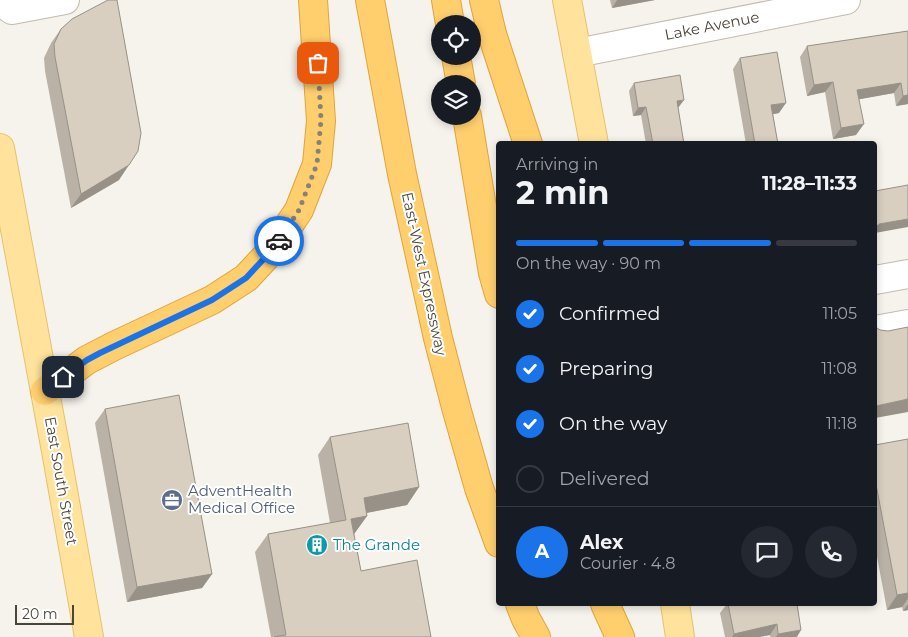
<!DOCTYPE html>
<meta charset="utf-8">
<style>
body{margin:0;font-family:Montserrat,sans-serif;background:#242831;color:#f1f3f6;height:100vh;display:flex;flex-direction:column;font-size:19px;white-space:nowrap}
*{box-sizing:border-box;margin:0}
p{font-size:16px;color:#9ea1a6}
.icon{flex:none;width:28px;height:28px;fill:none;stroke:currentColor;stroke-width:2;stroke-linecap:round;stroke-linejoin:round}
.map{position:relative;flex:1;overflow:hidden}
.details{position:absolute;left:496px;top:141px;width:381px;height:465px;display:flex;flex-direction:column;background:#171b24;border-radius:5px;box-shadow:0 2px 8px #0003}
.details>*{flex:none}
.fabs{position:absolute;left:431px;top:15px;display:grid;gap:10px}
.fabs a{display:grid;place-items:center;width:50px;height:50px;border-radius:50%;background:#171b24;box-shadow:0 2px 8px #0003;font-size:25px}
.scale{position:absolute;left:15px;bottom:12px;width:59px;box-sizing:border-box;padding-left:5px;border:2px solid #4b4439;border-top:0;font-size:14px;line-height:18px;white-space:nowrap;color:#4b4439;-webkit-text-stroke:4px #fff;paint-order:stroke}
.pin{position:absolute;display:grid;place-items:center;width:42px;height:42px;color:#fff;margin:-21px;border-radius:10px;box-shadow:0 2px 8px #0006}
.courier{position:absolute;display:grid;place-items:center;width:50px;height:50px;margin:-25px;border:4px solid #1a73e8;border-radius:50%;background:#fff;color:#222;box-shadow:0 1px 6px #0007}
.head em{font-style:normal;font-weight:700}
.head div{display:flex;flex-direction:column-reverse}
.head{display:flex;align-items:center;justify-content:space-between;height:85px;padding:0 20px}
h1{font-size:32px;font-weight:700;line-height:38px}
.bar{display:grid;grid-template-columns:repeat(4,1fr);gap:8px 5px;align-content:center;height:60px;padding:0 20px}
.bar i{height:6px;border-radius:4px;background:#363941}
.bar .active{background:#1a73e8}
.bar p{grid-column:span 4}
.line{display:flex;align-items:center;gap:12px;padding:0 20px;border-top:1px solid #363941}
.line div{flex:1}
.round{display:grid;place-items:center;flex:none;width:52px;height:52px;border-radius:26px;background:#242831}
ol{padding:0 20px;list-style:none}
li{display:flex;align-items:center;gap:15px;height:55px}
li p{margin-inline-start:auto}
li .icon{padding:5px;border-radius:50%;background:#1a73e8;color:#fff;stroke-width:4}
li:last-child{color:#9ea1a6}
li i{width:28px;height:28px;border:2px solid #363941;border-radius:50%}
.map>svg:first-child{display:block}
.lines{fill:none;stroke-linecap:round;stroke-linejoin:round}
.minor-casing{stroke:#c2bbae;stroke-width:30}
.major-casing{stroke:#e6c16a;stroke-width:30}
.highway-casing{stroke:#e0a43c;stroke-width:30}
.minor{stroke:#fff;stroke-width:28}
.major{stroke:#ffe39c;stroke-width:28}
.highway{stroke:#ffcf6e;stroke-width:28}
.wall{fill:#bab2a6}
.shaded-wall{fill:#979187}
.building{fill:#d8cfc1;stroke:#979187}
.done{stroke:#878178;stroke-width:5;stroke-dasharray:0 9}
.route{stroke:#1a73e8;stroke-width:6}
.labels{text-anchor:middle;stroke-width:4;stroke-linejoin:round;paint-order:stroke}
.street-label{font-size:15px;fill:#4b4439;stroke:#fff}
.service-label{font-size:15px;fill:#4e5e75;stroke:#fff;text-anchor:start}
.culture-label{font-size:15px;fill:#0d838f;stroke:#fff;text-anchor:start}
</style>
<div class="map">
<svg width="908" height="637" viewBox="0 0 908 637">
<rect width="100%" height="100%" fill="#f6f3ec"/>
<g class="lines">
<!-- minor casing -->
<g class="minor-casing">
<g id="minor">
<polyline points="0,2 12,10 65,0"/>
<polyline points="577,53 846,0"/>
<polyline points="875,280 908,274"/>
<polyline points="875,330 908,324"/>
</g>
</g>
<!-- major casing -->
<g class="major-casing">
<g id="major">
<polyline points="567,0 594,144"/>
<polyline points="0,148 56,451 89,637"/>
<polyline points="675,604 680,637"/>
</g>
</g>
<!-- highway casing -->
<g class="highway-casing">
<g id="highway">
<polyline points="370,0 402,174 438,338 457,411 479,488 499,543"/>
<polyline points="446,0 450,24"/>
<polyline points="484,0 492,34 528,144"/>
<polyline points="456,56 461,84"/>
<polyline points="467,116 493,273 499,294"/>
<polyline points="45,391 87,360 114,346 212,300 246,278 273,249 299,210 317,164 321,121 313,0"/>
<polyline points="520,604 526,619 536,637"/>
<polyline points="605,604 620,637"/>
</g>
</g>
<!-- minor -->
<use href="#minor" class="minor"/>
<!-- major -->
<use href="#major" class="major"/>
<!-- highway -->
<use href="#highway" class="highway"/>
</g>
<!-- wall -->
<g class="wall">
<polygon points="610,0 655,0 612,8"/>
<polygon points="61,29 119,180 71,208 45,71 44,58 51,43"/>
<polygon points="908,31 908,104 896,106 894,93 859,99 856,135 833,139 825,92 807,96 800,57 807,46"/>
<polygon points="740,58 779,113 773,114 778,144 746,144 733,69"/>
<polygon points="634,83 678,108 684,144 646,144 641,115 633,116 629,91"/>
<polygon points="105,409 212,574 202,588 127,602 95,423"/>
<polygon points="330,437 419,487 407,505 366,513 367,516 354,534 361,571 431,637 271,637 255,552 268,534 330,523 318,455"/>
<polygon points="908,439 908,610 903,611 902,607 887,610 875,546 875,445"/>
<polygon points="727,604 797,604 797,637 770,637 770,635 759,637 725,637 720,613"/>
</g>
<!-- shaded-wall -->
<g class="shaded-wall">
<polygon points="617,0 655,0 612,8"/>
<polygon points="833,82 825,92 807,96 814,85"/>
<polygon points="901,83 894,93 850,101 857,90"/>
<polygon points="908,95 908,104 896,106 903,96"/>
<polygon points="684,100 678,108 671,109 677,101"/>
<polygon points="786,103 779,113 764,116 771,105"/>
<polygon points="646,107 641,115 633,116 638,108"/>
<polygon points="864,124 856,135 833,139 841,128"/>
<polygon points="129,165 119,180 71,208 81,194"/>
<polygon points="908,219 908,227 875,233 875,226 879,224"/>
<polygon points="908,399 908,412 875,418 876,406"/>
<polygon points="419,487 407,505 351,516 364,498"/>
<polygon points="367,516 354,534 351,519"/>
<polygon points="212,574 202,588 127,602 137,587"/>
<polygon points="908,593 908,599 902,607 887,610 897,595"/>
<polygon points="908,604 908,610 903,611"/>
<polygon points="777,624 770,635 759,637 732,637 734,634"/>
<polygon points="801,630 797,637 776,637 778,634"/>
</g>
<!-- building -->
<g class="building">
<polygon points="108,0 117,0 141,133 138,151 129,165 81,194 55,57 54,44 61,29 72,19"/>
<polygon points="908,31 908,95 903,96 901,83 857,90 864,124 841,128 833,82 814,85 807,46"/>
<polygon points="777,52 786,103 771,105 778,144 755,144 740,58"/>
<polygon points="680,75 684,100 677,101 684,144 653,144 646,107 638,108 634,83"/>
<polygon points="908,185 908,219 879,224 879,225 875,226 875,191"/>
<polygon points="908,327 908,399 876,406 875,328 877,328 880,330 888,331"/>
<polygon points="179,395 212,574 137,587 105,409"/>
<polygon points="408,423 419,487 364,498 367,516 351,519 361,571 417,560 431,637 274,637 286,635 268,534 346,520 330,437"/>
<polygon points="908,439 908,593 897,595 875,479 875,445"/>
<polygon points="728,604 797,604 801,630 778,634 777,624 734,634"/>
</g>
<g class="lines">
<!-- done -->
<polyline class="done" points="279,241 299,210 317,164 321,120 318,63"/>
<!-- route -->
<polyline class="route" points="63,377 87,360 100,353 212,300 246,278 273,249 279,241"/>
</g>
<!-- icons -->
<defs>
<g id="office-disc" transform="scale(1.125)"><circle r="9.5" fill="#5c6f8a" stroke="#fff"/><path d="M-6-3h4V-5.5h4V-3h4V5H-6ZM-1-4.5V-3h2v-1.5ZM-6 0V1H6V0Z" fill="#fff"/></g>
<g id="building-disc" transform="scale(1.125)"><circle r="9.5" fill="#0f9aa8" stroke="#fff"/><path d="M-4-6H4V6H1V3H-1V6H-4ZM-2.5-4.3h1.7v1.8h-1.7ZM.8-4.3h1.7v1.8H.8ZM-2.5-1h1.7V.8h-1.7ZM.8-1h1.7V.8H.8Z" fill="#fff"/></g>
</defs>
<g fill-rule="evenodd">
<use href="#office-disc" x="172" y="500"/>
<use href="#building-disc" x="317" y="545"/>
</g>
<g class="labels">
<!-- street labels -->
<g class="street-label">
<text transform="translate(712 26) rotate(-11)" y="5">Lake Avenue</text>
<text transform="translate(424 274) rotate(78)" y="5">East-West Expressway</text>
<text transform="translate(61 481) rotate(80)" y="5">East South Street</text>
</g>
<!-- service labels -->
<g class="service-label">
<text x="188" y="496">AdventHealth<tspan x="188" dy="17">Medical Office</tspan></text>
</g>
<!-- culture labels -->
<g class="culture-label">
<text x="333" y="550">The Grande</text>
</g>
</g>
</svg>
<div class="fabs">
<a><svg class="icon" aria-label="locate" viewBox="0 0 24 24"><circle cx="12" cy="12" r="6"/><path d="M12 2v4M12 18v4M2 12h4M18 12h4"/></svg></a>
<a><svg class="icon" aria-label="layers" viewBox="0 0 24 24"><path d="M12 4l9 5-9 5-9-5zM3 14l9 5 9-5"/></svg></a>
</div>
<div class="scale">20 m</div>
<div class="pin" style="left:318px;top:63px;background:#ea580c"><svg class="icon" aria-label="bag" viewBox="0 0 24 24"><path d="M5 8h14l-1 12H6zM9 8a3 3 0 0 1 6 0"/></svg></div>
<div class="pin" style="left:63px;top:377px;background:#1f2937"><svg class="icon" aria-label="home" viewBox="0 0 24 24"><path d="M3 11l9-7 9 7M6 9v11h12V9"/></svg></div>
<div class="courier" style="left:279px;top:241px"><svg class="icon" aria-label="car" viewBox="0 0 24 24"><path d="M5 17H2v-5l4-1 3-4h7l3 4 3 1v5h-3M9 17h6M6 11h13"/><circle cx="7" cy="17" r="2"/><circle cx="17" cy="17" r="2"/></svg></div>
<section class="details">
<div class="head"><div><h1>2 min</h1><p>Arriving in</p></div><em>11:28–11:33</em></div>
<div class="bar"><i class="active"></i><i class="active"></i><i class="active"></i><i></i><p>On the way · 90 m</p></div>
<ol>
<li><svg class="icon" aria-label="check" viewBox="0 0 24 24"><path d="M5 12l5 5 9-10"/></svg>Confirmed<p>11:05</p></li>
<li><svg class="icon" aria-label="check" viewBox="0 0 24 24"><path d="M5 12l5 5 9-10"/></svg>Preparing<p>11:08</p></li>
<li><svg class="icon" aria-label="check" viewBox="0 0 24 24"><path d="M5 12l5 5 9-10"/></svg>On the way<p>11:18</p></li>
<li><i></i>Delivered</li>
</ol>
<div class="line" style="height:90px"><b class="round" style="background:#1a73e8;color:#fff">A</b><div><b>Alex</b><p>Courier · 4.8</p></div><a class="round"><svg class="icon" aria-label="chat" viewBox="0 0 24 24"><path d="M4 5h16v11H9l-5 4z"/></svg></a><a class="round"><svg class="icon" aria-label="phone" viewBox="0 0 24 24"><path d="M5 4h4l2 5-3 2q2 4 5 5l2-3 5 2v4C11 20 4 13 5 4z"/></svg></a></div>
</section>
</div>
